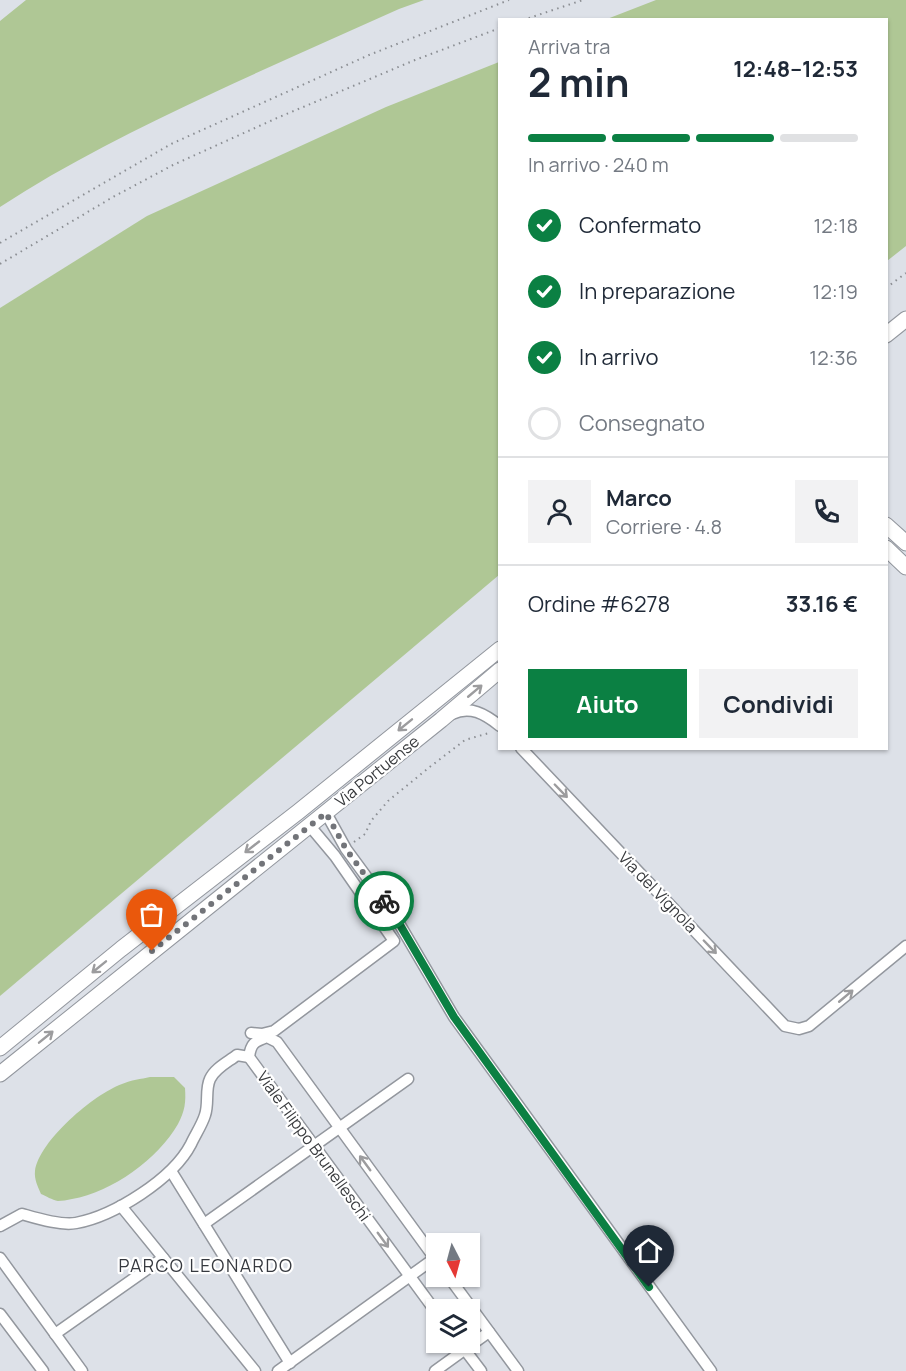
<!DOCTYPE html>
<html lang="it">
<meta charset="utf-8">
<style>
body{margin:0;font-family:Manrope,sans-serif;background:#f2f2f3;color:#1f2937;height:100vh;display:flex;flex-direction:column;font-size:22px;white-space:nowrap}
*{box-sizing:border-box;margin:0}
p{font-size:20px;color:#747a83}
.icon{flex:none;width:33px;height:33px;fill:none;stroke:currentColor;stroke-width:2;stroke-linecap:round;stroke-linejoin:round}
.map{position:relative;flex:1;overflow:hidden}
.side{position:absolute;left:498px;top:18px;width:390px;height:732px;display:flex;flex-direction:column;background:#fff;border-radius:0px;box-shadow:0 2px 4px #0004}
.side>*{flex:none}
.needle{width:39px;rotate:174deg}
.controls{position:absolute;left:426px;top:1233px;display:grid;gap:12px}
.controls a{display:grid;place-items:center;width:54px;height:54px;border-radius:0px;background:#fff;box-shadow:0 2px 4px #0004;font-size:30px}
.pin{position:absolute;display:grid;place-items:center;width:51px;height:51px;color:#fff;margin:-62px -26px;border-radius:50% 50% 50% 0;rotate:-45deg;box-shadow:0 0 6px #0007}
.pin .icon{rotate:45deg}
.courier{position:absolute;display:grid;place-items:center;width:60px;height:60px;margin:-30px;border:4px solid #0b8043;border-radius:50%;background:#fff;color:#222;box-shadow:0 2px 8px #0007}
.overview em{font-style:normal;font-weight:700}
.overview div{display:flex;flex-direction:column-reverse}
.overview{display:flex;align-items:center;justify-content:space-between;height:102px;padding:0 30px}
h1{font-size:39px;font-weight:700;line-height:45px}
.bar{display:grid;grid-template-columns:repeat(4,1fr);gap:9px 6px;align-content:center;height:72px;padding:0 30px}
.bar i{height:8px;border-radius:4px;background:#e0e1e3}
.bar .on{background:#0b8043}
.bar p{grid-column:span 4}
.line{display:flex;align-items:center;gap:15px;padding:0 30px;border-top:2px solid #e0e1e3}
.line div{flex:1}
.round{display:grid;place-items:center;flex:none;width:63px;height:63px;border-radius:0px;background:#f2f2f3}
ol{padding:0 30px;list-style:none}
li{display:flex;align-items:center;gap:18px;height:66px}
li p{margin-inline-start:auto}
li .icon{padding:6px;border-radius:50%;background:#0b8043;color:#fff;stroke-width:4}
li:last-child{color:#747a83}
li i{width:33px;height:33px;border:3px solid #e0e1e3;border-radius:50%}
.cta{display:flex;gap:12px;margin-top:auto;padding:12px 30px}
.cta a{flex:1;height:69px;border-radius:0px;background:#0b8043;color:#fff;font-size:24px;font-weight:700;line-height:69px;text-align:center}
.cta a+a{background:#f2f2f3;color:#1f2937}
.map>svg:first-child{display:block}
.green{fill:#afc795}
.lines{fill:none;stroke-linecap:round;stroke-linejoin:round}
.street-casing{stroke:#93979e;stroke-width:13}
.secondary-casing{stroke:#93979e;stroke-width:17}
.path{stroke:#8b8e93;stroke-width:2;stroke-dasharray:1.5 4.5;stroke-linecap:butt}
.street{stroke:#fff;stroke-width:10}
.secondary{stroke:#fff;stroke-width:15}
.oneway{stroke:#9c9c9e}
.done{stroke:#727479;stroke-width:6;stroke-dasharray:0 10.8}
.route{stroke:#0b8043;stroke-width:8}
.labels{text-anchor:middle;stroke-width:4.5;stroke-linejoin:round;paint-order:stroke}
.street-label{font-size:16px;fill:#383a3d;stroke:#fff}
.neighbourhood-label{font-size:18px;letter-spacing:1.5px;fill:#36393f;stroke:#fff}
</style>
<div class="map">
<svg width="906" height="1371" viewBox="0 0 906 1371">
<rect width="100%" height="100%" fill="#dde1e8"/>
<!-- green -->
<g class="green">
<path d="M26,0H424L399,9C336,37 273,65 211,94C139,128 67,163 0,207V21Z"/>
<polygon points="656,0 906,0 906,246 887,261 886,20 607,19"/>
<polygon points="499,62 499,575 0,996 0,308 147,216 386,107"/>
<path d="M150,1077H174L185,1088C186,1102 185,1111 178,1124C158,1159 112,1192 72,1199C67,1200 62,1201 58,1201C52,1200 46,1196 41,1194C38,1187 34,1179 35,1171C39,1141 94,1094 122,1084C131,1080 141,1079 150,1077Z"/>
</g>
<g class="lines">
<!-- street casing -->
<g class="street-casing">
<g id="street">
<path d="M452,714C470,705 485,714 500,726"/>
<polyline points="521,748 785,1026 799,1029 809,1026 906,946"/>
<polyline points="326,813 346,849 393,913 454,1017 711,1371"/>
<polyline points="251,1033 262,1034 274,1031 394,941 335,856 309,825"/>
<polyline points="171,1171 290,1363"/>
<polyline points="121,1206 255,1371"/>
<polyline points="204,1224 408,1079"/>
<path d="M0,1226L22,1214C36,1218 61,1226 76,1223C114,1216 173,1179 191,1144C195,1135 202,1125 205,1115C209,1104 205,1089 210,1079C215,1068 228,1062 237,1055L249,1057"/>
<polyline points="0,1258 82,1371"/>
<path d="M436,1260L277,1042L267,1037C254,1042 251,1043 249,1057L436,1312"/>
<polyline points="448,1276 518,1371"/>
<polyline points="0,1314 43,1371"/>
<polyline points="55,1334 163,1258"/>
<polyline points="459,1342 481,1371"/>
<polyline points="278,1371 435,1258"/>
<polyline points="435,1371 489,1332"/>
</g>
</g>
<!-- secondary casing -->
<g class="secondary-casing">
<g id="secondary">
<polyline points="886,335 906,319"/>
<polyline points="886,525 906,543"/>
<polyline points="886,548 906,567"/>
<polyline points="0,1048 121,949 298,812 500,649"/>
<polyline points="0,1074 441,720 500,670"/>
</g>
</g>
<!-- path -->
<g class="path">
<polyline points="523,20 583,0"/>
<polyline points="0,243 171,144 369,55 509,0"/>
<polyline points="0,264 113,197 173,165 277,118 415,60 500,28"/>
<polyline points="886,288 906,273"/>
<polyline points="354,842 365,834 371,821 388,801 431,766 465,740 489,733"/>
</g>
<!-- street -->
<use href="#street" class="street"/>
<!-- secondary -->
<use href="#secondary" class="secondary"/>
</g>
<!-- one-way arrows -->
<defs><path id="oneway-shaft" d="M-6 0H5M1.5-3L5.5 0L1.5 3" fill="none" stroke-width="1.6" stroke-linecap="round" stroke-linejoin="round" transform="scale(1.5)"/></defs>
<g class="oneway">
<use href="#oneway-shaft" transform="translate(475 691) rotate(-40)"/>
<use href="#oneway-shaft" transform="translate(405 725) rotate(141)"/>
<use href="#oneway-shaft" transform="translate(561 791) rotate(46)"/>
<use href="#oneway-shaft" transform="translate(252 847) rotate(142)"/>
<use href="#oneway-shaft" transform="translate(710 947) rotate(46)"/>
<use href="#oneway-shaft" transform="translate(99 967) rotate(141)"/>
<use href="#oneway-shaft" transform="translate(846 996) rotate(-40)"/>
<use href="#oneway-shaft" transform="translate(46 1037) rotate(-39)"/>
<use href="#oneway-shaft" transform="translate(365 1163) rotate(-126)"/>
<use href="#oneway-shaft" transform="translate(383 1240) rotate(54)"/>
</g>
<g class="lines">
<!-- done -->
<polyline class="done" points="152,951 326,813 346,849 384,901"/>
<!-- route -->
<polyline class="route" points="384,901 393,913 454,1017 649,1287"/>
</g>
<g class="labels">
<!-- street labels -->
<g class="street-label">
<text transform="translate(377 771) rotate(-39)" y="6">Via Portuense</text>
<text transform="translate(658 892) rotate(46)" y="6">Via del Vignola</text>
<text transform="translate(314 1146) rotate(54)" y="6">Viale Filippo Brunelleschi</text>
</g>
<!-- neighbourhood labels -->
<g class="neighbourhood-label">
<text x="206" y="1272">PARCO LEONARDO</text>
</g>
</g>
</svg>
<div class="controls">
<a><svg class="needle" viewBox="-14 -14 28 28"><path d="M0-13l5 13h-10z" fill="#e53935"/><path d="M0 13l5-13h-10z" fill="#747a83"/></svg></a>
<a><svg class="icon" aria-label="layers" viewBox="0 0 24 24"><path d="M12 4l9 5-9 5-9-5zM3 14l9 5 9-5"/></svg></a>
</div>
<div class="pin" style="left:152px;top:951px;background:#ea580c"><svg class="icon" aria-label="bag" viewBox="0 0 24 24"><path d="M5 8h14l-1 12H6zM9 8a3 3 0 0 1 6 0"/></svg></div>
<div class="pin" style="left:649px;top:1287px;background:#1f2937"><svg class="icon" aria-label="home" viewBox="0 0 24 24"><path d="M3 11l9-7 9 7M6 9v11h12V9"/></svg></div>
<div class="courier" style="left:384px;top:901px"><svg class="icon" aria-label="bike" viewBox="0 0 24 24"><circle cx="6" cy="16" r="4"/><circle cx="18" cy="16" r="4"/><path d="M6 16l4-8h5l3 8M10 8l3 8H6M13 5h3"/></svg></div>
<section class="side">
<div class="overview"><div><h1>2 min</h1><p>Arriva tra</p></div><em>12:48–12:53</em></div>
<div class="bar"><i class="on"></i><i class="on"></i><i class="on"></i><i></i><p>In arrivo · 240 m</p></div>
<ol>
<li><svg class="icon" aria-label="check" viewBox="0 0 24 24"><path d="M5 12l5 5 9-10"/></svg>Confermato<p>12:18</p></li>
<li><svg class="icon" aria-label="check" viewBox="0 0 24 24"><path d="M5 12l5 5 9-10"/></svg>In preparazione<p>12:19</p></li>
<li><svg class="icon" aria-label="check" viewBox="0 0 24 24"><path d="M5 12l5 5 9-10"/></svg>In arrivo<p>12:36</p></li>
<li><i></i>Consegnato</li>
</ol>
<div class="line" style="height:108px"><a class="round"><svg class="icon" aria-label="person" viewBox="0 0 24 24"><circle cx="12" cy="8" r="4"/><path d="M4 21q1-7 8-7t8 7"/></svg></a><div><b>Marco</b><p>Corriere · 4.8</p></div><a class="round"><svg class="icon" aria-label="phone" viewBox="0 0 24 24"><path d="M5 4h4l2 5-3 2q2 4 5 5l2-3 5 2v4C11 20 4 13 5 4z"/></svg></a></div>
<div class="line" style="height:78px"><div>Ordine #6278</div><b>33.16 €</b></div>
<div class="cta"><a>Aiuto</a><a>Condividi</a></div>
</section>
</div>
